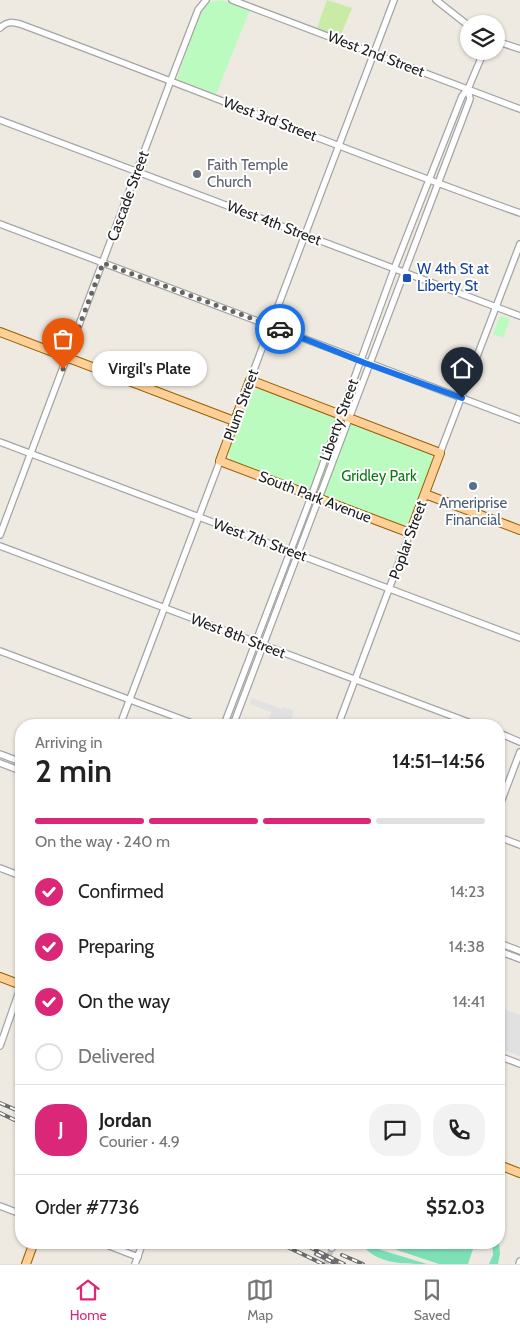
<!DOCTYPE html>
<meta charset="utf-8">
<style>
body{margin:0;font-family:Cabin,sans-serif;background:#f2f2f2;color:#222;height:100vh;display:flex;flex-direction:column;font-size:19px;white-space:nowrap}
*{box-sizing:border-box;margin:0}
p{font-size:16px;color:#767676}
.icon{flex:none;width:28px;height:28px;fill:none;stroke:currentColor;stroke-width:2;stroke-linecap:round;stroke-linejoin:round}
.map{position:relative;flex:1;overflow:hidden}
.side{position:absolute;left:15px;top:719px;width:490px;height:530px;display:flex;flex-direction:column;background:#fff;border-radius:20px;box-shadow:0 1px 4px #0004}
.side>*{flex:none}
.fabs{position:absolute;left:460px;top:15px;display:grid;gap:10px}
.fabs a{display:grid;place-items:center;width:45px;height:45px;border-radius:50%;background:#fff;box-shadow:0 1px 4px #0004;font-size:25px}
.pin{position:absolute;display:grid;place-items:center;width:42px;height:42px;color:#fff;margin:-51px -21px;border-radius:50% 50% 50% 0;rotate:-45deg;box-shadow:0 0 5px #0007}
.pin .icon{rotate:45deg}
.courier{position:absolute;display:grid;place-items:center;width:50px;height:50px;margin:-25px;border:4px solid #1a73e8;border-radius:50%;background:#fff;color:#222;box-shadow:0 1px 6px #0007}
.bubble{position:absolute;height:35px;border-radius:18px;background:#fff;box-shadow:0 1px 4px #0004;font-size:16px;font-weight:600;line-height:35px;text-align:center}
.head em{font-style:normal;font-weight:600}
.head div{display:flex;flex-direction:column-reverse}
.head{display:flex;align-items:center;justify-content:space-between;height:85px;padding:0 20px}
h1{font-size:32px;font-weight:600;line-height:38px}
.bar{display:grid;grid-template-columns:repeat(4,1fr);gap:8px 5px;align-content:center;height:60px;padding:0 20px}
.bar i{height:6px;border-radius:4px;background:#e0e0e0}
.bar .active{background:#db2777}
.bar p{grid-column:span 4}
.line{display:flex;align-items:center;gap:12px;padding:0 20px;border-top:1px solid #e0e0e0}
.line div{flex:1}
.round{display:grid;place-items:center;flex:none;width:52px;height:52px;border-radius:20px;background:#f2f2f2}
ol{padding:0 20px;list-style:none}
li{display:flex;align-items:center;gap:15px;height:55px}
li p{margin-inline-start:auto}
li .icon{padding:5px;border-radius:50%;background:#db2777;color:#fff;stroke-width:4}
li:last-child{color:#767676}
li i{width:28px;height:28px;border:2px solid #e0e0e0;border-radius:50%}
.tab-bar{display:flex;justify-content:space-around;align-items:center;height:70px;border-top:1px solid #e0e0e0;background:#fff;font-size:14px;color:#767676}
.tab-bar a{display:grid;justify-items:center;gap:2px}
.tab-bar .active{color:#db2777}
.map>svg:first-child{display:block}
.grass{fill:#c9eba5}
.park{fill:#bcfbc0}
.pitch{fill:#7de0b7}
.parking{fill:#e1e1e1}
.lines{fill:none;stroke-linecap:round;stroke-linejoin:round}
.minor-tunnel{stroke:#c4c1bb;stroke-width:5.5;stroke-dasharray:5.5 3;stroke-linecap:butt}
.minor-casing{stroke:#a4a4a4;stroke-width:8}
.major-casing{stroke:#956000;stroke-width:10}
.minor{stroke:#fff;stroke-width:5.5}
.major{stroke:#fecf97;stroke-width:8}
.rail-casing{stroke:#6b6b6b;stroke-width:4}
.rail{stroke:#fff;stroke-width:2;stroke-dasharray:5.5;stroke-linecap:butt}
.done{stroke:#666562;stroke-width:5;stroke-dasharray:0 9}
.route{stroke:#1a73e8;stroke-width:6}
.worship-dot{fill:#6b7280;stroke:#fff;stroke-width:2}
.transit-dot{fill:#1a4fb4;stroke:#fff;stroke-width:2}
.service-dot{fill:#5c6f8a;stroke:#fff;stroke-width:2}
.labels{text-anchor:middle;stroke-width:4;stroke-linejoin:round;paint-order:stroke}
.street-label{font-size:15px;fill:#1d1d1d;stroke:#fff}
.worship-label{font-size:15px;fill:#5b616d;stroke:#fff;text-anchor:start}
.transit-label{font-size:15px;fill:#164399;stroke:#fff;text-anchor:start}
.park-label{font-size:15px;fill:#087d0f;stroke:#fff}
.service-label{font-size:15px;fill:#4e5e75;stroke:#fff}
</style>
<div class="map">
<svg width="520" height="1264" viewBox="0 0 520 1264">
<rect width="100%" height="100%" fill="#eeeae2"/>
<!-- grass -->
<polygon class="grass" points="327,0 352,8 340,37 317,28"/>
<!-- park -->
<g class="park">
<polygon points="221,0 250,10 216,94 177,79 201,10 209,2"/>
<polygon points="500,316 510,319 503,338 493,334"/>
<polygon points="258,389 431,455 433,461 409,523 402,526 231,461 228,453 251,393"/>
</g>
<!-- pitch -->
<g class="pitch">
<polygon points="380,1242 475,1242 475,1243 468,1264 439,1264 379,1244"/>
<polygon points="499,1242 500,1254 498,1264 489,1264 493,1255 492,1243"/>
<path d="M361,1243H370L381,1250L427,1264C403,1264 375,1264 361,1243Z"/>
</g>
<!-- parking -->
<g class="parking">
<polygon points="252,698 282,709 283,707 294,711 291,719 299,722 297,725 270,724 270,723 268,722 271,712 250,704"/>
<polygon points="499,1007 520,1015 520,1056 499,1048"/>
</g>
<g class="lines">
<!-- minor-tunnel -->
<polyline class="minor-tunnel" points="326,1264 332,1248"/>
<!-- minor casing -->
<g class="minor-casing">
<g id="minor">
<polyline points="232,0 520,109"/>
<polyline points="436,0 469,26"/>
<path d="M0,28C7,21 12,22 20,24C187,86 352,153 520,213"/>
<polyline points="496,41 520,49"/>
<polyline points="0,120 520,316"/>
<polyline points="0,224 520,420"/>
<polyline points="250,380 394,0"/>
<polyline points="0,442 520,638"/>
<polyline points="440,453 520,244"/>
<polyline points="0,535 171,80 198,10 206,0"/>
<polyline points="0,546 476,725"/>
<polyline points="0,651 197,725"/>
<polyline points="120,725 220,461"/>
<polyline points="224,725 308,505 394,269 462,96 468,89 484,51"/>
<polyline points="233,725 470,99 468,89"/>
<polyline points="338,725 410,533"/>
<polyline points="499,733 520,742"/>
<polyline points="0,754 21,762"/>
<polyline points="0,763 21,771"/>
<polyline points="499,807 520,752"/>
<polyline points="499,837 520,845"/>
<polyline points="0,868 21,876"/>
<polyline points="499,943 520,951"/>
<polyline points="499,951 520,959"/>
<polyline points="0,1046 21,986"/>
<polyline points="499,1056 520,1064"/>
<polyline points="0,1206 21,1214"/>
<polyline points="99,1242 138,1257"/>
<polyline points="332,1248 334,1242"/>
<polyline points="135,1264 143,1242"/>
<polyline points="519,1264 520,1261"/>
</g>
</g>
<!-- major casing -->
<g class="major-casing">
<g id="major">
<polyline points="0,332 234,421"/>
<polygon points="250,380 440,453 410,533 220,461"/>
<polyline points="425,494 520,530"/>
<polyline points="0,977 21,985"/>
<polyline points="499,1165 520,1173"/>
<polyline points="26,1264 34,1242"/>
</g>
</g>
<!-- minor -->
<use href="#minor" class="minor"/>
<!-- major -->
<use href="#major" class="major"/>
<!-- rail casing -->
<g class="rail-casing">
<g id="rail">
<polyline points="0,1103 21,1112"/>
<polyline points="0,1113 21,1123"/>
<polyline points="277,1242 323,1264"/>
<polyline points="299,1242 344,1264"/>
<polyline points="316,1254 336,1264"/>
<polyline points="342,1255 363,1264"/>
</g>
</g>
<!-- rail -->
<use href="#rail" class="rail"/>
</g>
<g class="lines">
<!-- done -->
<polyline class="done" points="63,369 103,263 280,329"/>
<!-- route -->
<polyline class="route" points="280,329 365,363 462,398"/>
</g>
<!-- markers -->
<circle class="worship-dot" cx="197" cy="174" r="5"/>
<rect class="transit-dot" x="402" y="273" width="10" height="10" rx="2.5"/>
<circle class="service-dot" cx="473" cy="486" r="5"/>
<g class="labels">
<!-- street labels -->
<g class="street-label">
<text transform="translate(376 54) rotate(21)" y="5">West 2nd Street</text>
<text transform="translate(270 119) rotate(21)" y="5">West 3rd Street</text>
<text transform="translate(128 196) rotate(-70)" y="5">Cascade Street</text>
<text transform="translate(274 223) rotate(21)" y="5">West 4th Street</text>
<text transform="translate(241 405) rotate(-70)" y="5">Plum Street</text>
<text transform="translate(339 420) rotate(-70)" y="5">Liberty Street</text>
<text transform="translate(315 497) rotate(21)" y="5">South Park Avenue</text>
<text transform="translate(260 540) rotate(20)" y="5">West 7th Street</text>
<text transform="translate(408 540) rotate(-70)" y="5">Poplar Street</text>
<text transform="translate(238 636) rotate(21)" y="5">West 8th Street</text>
</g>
<!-- worship labels -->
<g class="worship-label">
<text x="207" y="170">Faith Temple<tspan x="207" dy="17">Church</tspan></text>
</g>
<!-- transit labels -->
<g class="transit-label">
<text x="417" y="274">W 4th St at<tspan x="417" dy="17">Liberty St</tspan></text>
</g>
<!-- park labels -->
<g class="park-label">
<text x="379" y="481">Gridley Park</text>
</g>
<!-- service labels -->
<g class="service-label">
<text x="473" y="508">Ameriprise<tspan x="473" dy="17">Financial</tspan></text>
</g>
</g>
</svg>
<div class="fabs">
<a><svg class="icon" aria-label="layers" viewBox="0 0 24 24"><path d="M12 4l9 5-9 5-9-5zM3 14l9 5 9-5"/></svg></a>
</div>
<div class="pin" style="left:63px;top:369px;background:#ea580c"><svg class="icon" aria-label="bag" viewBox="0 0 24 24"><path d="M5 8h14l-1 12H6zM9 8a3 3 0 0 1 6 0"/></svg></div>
<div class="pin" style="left:462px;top:398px;background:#1f2937"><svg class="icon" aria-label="home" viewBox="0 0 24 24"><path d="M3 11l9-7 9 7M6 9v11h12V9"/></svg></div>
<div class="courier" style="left:280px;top:329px"><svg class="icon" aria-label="car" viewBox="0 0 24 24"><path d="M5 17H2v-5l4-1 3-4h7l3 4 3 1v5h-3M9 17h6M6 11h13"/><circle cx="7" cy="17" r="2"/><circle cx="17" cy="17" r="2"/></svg></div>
<div class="bubble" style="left:92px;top:351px;width:115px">Virgil's Plate</div>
<section class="side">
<div class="head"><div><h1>2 min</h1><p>Arriving in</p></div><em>14:51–14:56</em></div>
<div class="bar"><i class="active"></i><i class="active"></i><i class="active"></i><i></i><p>On the way · 240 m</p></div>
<ol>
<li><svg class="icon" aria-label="check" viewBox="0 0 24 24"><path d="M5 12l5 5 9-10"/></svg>Confirmed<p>14:23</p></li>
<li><svg class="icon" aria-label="check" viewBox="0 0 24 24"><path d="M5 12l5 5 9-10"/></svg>Preparing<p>14:38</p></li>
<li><svg class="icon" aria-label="check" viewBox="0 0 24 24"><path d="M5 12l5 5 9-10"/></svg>On the way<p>14:41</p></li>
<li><i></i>Delivered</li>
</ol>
<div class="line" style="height:90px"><b class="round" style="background:#db2777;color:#fff">J</b><div><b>Jordan</b><p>Courier · 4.9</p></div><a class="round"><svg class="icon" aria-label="chat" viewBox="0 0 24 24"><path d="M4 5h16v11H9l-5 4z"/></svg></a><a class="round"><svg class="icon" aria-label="phone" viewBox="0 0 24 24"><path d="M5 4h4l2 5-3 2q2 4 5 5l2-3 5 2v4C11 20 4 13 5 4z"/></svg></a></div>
<div class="line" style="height:65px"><div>Order #7736</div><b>$52.03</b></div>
</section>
</div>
<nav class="tab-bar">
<a class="active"><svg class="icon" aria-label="home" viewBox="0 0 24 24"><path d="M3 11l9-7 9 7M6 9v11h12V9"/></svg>Home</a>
<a><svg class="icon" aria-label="map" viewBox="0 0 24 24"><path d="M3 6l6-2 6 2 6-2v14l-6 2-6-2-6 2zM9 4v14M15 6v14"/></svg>Map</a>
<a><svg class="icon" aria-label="saved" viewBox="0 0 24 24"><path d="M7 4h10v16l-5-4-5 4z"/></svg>Saved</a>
</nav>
